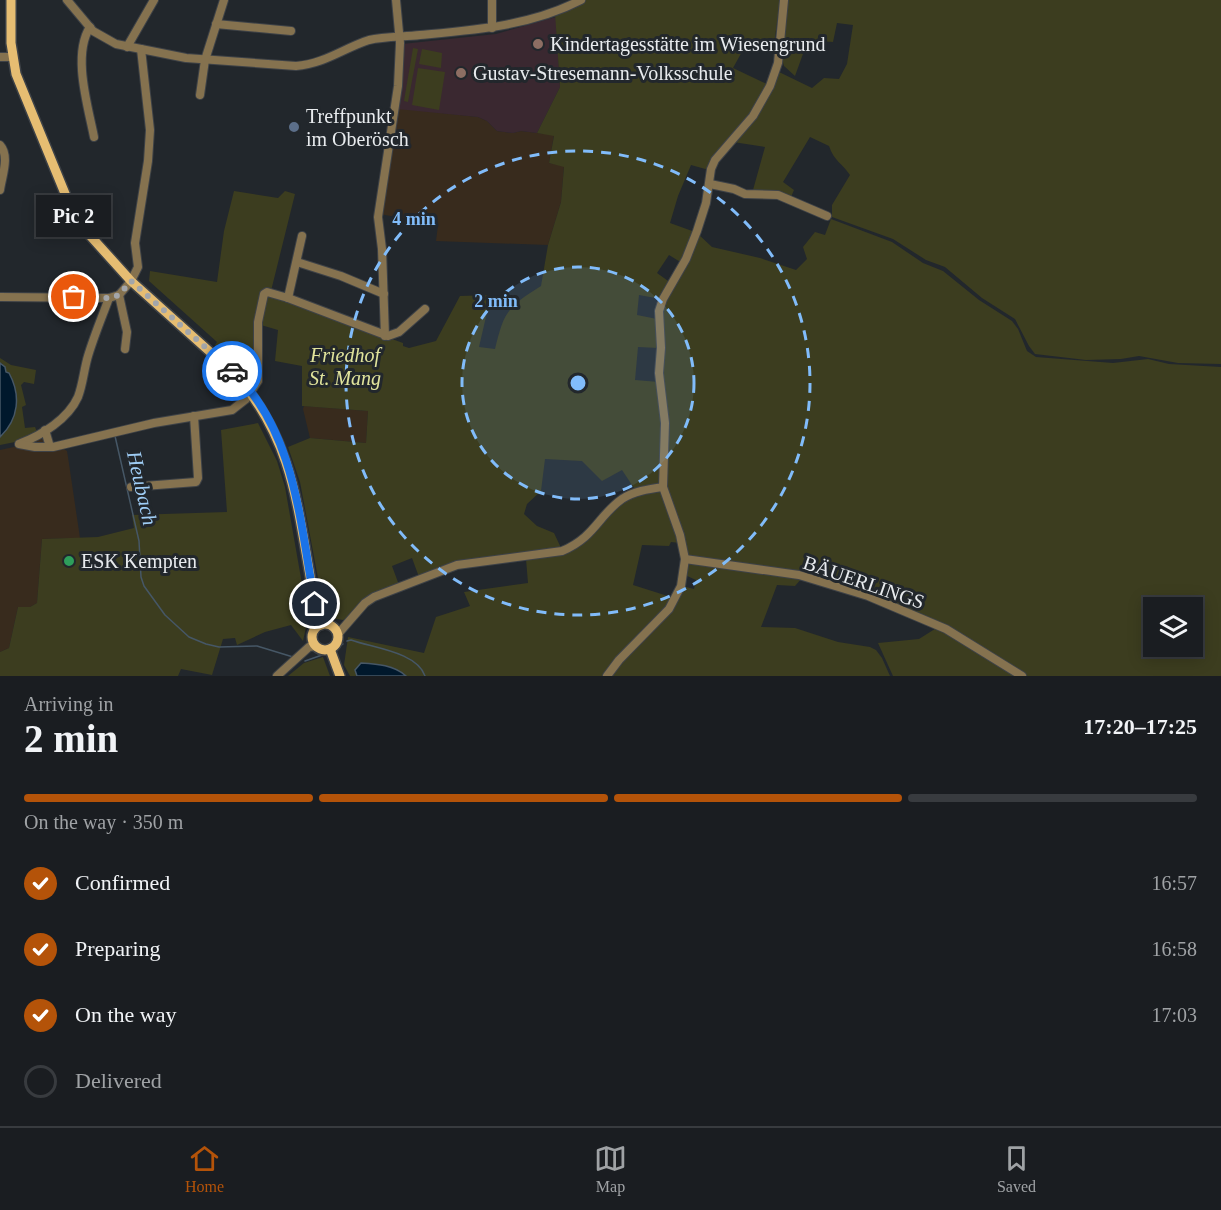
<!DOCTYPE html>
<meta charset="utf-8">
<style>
body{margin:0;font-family:"Times New Roman",serif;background:#23262a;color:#f1f3f6;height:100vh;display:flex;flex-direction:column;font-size:22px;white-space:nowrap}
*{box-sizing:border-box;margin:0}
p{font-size:20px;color:#9fa2a5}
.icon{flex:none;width:33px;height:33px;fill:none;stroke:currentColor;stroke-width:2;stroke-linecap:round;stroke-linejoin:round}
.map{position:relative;height:676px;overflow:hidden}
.details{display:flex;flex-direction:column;background:#1a1d21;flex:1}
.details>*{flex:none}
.tools{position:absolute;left:1143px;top:597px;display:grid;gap:12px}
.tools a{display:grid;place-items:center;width:60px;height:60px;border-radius:0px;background:#1a1d21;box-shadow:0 3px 15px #0003,0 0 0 2px #383b3f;font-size:30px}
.pin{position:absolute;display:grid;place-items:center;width:51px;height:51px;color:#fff;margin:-26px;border:3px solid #fff;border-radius:50%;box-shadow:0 2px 6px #0007}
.courier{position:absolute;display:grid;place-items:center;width:60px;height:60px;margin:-30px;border:4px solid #1a73e8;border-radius:50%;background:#fff;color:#222;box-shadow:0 2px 8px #0007}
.bubble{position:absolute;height:42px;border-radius:0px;background:#1a1d21;box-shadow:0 3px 15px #0003,0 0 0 2px #383b3f;font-size:20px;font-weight:700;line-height:42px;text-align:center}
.headline em{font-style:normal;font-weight:700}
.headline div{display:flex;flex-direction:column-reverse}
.headline{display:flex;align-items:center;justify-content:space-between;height:102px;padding:0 24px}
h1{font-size:39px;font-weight:700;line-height:45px}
.bar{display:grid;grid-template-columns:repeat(4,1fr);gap:9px 6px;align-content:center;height:72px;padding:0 24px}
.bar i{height:8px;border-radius:4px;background:#383b3f}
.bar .active{background:#b45309}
.bar p{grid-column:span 4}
ol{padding:0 24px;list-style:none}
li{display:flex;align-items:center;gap:18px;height:66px}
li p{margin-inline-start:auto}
li .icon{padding:6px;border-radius:50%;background:#b45309;color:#fff;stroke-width:4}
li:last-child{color:#9fa2a5}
li i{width:33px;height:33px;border:3px solid #383b3f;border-radius:50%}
.tab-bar{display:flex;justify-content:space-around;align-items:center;height:84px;border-top:2px solid #383b3f;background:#1a1d21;font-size:16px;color:#9fa2a5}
.tab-bar a{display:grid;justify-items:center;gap:3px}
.tab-bar .active{color:#b45309}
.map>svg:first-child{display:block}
.industrial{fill:#382b1d}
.education{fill:#3a2830}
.green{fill:#3c3d1f;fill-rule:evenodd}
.water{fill:#00182c;stroke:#465766;stroke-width:1.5}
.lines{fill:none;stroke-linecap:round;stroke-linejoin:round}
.stream{stroke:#465766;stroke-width:1.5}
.minor-casing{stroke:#3e4247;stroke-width:10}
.major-casing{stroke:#3e4247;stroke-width:12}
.minor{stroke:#85724f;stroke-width:8}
.major{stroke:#e6bd72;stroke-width:9}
.done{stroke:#a3a6aa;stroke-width:6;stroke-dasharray:0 10.8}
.route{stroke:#1a73e8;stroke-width:8}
.ring{fill:none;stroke:#81bcfa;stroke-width:3;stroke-dasharray:10 8}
.education-dot{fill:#8d6e63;stroke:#22272c;stroke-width:2}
.service-dot{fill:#5c6f8a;stroke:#22272c;stroke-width:2}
.leisure-dot{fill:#2e9e5b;stroke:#22272c;stroke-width:2}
.labels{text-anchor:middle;stroke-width:6;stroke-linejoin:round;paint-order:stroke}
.poi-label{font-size:20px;fill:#e8ebee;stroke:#22272c;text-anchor:start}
.park-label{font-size:20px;font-style:italic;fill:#e1e49c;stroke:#22272c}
.street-label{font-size:20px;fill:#e8ebee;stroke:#22272c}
.water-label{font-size:21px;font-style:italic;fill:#9fcdf5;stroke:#22272c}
.centre{fill:#81bcfa;stroke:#22272c;stroke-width:3}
.ring-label{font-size:18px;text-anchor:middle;font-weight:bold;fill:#81bcfa;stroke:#22272c;stroke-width:6;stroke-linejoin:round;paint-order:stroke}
</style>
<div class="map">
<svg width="1221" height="676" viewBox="0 0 1221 676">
<rect width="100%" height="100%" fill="#22272c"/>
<!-- industrial -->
<g class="industrial">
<polygon points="397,108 478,117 487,121 497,131 513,133 521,131 554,135 549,163 564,166 561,202 548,245 436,241 438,225 380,214"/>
<polygon points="304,406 368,411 366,443 310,438 303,409"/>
<polygon points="49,430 50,441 67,451 68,457 80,538 42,539 37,603 30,607 18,607 9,648 0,652 0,450 23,445"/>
</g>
<!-- education -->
<polygon class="education" points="556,17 560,87 537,133 521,131 513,133 497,131 487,121 478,117 397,109 402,44 496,34"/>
<!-- green -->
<g class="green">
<path d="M585,0H780L773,52L749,39L733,68L769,85L761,100L709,170L691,165L678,196L670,223L695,232L682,263L669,255L657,273L671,283L661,299L639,295L637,315L657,319L659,348L638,347L635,380L659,382L663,422L661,485L636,491L622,470L602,481L582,461L545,459L541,491L527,504L524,514L537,526L554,533L562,550L487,558L419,577L412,558L392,566L399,585L348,618L343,620L331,618L321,594L300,482L288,447L310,438L366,443L368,411L302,406V366L275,361L278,330L261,325L267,296L287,301L403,343V346L409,348L436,341L460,296L491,295L479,347L495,349C504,312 507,307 541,286L548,245L561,202L564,167L549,163L554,136L537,133L560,87L555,13Z"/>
<path d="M787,0H1221V364L1178,363L1139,356L1121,359L1086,360L1035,354L1029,346L1015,319L982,298L945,267L926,260L893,239L832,217V205L850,175C842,163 834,161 829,146L810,137L783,182L794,190L791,197L779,192L753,190L765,147L733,142L764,102L779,72L812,88L824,78L839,79L847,64L853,25L837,23L833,42L808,40L795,76L784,66L781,56Z"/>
<polygon points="413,48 418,49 408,102 404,101"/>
<polygon points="422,49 442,53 441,68 419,64"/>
<polygon points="418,68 445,72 439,110 412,105"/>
<polygon points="234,191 278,198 285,191 295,194 271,291 263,294 257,379 252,385 240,368 215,345 217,342 149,281 150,271 217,282 224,231"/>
<path d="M831,219L892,242L923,263L943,271L979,300L1012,321L1018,329L1027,351L1036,357L1113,363L1148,359L1169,364L1221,367V676H1025L960,634L813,577L687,558L664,487L662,305L698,234L712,247L760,258L796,270L807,259L803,247L815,232L825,235ZM1154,608H1192V646H1154Z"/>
<path d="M0,358L11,365L36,370L34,384L24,382L21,385L26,405L22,407L25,428L35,427L37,432L15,442L0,445V437C18,420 22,394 9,373L5,372L2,363H0Z"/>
<polygon points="258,423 277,461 285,487 308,618 303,641 291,625 265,632 237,645 235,638 223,639 212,675 181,669 178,676 0,676 0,652 9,648 18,607 30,607 37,603 42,539 98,537 134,528 132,515 227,512 221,430"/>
<path d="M662,489L680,543L671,542L669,546L642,545L633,585L674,598L605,676H406C394,665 377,664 361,663L355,670L357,676H350L344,665L348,637L424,653L436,617L470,606L464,592L528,583L526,559L563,553L577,547L623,500Z"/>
<polygon points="687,561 802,578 795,586 777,585 761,627 795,628 838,642 870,647 876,650 882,658 890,676 609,676 646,637 682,586 694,589 696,580 685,575"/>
<polygon points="938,627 1019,676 893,676 878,643 919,639"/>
<polygon points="323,657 330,676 288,676 304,663"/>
</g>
<!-- water -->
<g class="water">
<path d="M0,363L5,367L6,372L9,373C21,395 19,419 0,437Z"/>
<path d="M361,663C377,664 394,665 406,676H357L355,670Z"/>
</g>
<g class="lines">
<!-- stream -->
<g class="stream">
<polyline points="115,436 139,541 141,577 144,586 165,615 189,637 206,644 219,647 257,646 293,657"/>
<path d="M347,641L351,640C373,648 417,652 425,676"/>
<polyline points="336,649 343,644"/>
<polyline points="305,661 322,655"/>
</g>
<!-- minor casing -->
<g class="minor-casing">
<g id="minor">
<path d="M67,0L93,31L116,44L186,58L296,66C324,64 344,48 369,40C385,36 404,37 420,35C474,30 531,26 581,0"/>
<polyline points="492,0 492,28"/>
<polyline points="216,24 291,31"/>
<path d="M90,27C72,55 88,106 94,137"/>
<polyline points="127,47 154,0"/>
<polyline points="0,57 12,57"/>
<polyline points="200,95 205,60 224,0"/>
<path d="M0,145C10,156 2,176 0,190"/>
<polyline points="710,184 734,189 745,194 778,195 827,216"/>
<polyline points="297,262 341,276 384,294"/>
<polyline points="119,295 127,332 125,349"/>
<polyline points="0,297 109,298 119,295 131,281 138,267 135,243 148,161 150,130 141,49"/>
<polyline points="288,298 302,236"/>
<polyline points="385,336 382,249 378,217 398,86 400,43 396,0"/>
<polyline points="45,430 50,447"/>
<path d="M21,443C42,435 68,419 78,397C83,384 84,369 88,356C94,336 102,317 109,298"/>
<polyline points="19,444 35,447 53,447 154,423 232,410 246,399 258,381 258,322 264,294 267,292 288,298 388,336 399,332 425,309"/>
<polyline points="131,487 196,482 198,478 194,416"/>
<polyline points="685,559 799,575 868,596 946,629 1022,676"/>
<path d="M338,634L365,603L374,597L457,565L562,551C595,537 598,516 622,499C634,491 649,489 663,487"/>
<polyline points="277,676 309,647 316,646"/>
<polyline points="607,676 619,660 669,609 681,586 685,559 680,535 663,487 665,423 659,373 661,348 659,311 663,299 686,259 697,231 706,203 711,169 715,160 753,116 770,86 778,63 784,0"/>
</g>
</g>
<!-- major casing -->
<g class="major-casing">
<g id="major">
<path d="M11,0V43L16,74L66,196L85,230L131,281L238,377C289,438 296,495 309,570C311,581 312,592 315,602C316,610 320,617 321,625"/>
<circle cx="325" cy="637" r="13"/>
<polyline points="330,649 340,676"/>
</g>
</g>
<!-- minor -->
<use href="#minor" class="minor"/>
<!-- major -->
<use href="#major" class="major"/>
</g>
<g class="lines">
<!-- done -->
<polyline class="done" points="74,297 109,298 119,295 131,281 232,371"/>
<!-- route -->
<path class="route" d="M232,371C296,430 300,525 315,604"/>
</g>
<!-- distance rings -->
<circle cx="578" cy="383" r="116" fill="#81bcfa" fill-opacity=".12"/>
<g class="ring">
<circle cx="578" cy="383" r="116"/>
<circle cx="578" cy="383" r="232"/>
</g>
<!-- markers -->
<g class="education-dot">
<circle cx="538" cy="44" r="6"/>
<circle cx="461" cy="73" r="6"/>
</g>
<circle class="service-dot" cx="294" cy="127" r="6"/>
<circle class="leisure-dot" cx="69" cy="561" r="6"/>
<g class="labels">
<!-- poi labels -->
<g class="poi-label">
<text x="550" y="51">Kindertagesstätte im Wiesengrund</text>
<text x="473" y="80">Gustav-Stresemann-Volksschule</text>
<text x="306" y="123">Treffpunkt<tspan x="306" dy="23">im Oberösch</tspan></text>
<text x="81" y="568">ESK Kempten</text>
</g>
<!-- park labels -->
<g class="park-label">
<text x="345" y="362">Friedhof<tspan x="345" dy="23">St. Mang</tspan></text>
</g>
<!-- street labels -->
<g class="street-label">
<text transform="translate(864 582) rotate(19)" y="7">BÄUERLINGS</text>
</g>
<!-- water labels -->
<g class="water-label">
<text transform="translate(142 488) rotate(77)" y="7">Heubach</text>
</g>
</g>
<circle cx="578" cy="383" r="9" class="centre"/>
<g class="ring-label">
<text x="414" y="225">4 min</text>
<text x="496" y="307">2 min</text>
</g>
</svg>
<div class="tools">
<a><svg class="icon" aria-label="layers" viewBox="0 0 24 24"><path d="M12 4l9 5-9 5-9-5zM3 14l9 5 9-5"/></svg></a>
</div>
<div class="pin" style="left:74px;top:297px;background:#ea580c"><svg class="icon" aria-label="bag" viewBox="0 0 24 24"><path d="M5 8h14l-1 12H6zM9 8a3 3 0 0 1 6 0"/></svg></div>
<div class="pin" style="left:315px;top:604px;background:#1f2937"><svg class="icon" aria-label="home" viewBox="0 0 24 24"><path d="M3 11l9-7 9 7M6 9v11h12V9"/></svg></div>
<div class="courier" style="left:232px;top:371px"><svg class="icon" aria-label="car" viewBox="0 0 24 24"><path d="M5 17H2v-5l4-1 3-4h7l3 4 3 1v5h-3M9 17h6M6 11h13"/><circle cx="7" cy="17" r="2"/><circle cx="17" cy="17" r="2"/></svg></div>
<div class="bubble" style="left:36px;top:195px;width:75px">Pic 2</div>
</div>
<section class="details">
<div class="headline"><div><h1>2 min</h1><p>Arriving in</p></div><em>17:20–17:25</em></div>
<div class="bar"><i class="active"></i><i class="active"></i><i class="active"></i><i></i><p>On the way · 350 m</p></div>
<ol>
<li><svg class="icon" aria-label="check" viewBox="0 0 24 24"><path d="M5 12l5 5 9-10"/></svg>Confirmed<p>16:57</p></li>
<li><svg class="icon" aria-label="check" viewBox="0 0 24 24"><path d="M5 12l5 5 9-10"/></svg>Preparing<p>16:58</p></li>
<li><svg class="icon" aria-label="check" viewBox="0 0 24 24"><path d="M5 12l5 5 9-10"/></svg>On the way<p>17:03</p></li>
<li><i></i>Delivered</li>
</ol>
</section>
<nav class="tab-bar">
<a class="active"><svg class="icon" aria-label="home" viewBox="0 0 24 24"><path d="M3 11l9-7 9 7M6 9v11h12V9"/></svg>Home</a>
<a><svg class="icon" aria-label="map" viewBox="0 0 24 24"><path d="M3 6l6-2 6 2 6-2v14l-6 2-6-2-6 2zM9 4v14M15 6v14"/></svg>Map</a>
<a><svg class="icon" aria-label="saved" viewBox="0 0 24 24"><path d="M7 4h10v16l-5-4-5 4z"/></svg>Saved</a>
</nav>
